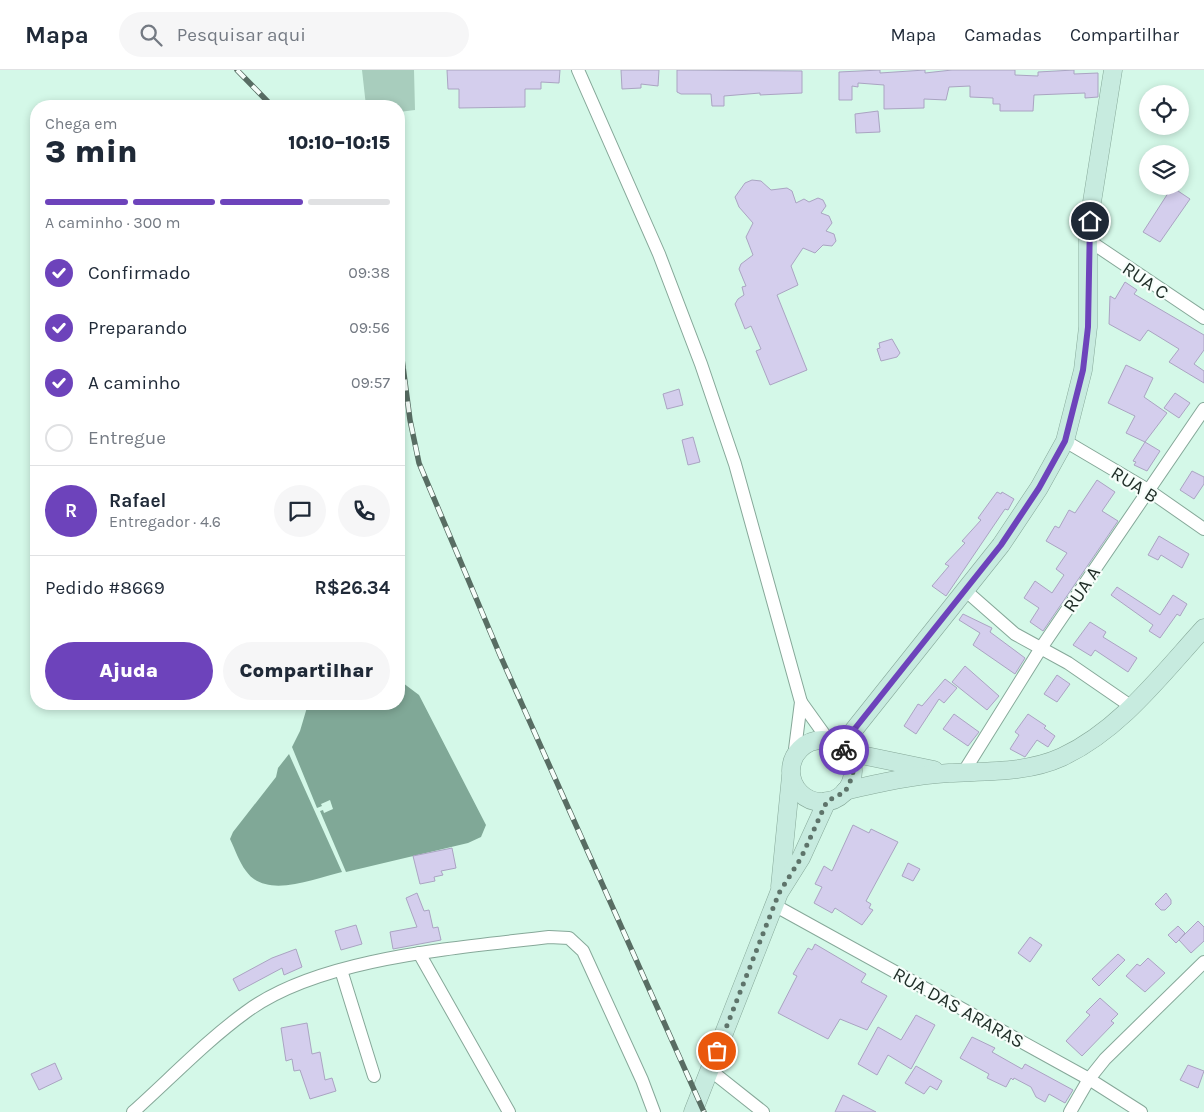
<!DOCTYPE html>
<html lang="pt">
<meta charset="utf-8">
<style>
body{margin:0;font-family:Karla,sans-serif;background:#f6f6f7;color:#1f2937;height:100vh;display:flex;flex-direction:column;font-size:19px;white-space:nowrap}
*{box-sizing:border-box;margin:0}
p{font-size:16px;color:#747a83}
.icon{flex:none;width:28px;height:28px;fill:none;stroke:currentColor;stroke-width:2;stroke-linecap:round;stroke-linejoin:round}
.map{position:relative;flex:1;overflow:hidden}
.sheet{position:absolute;left:30px;top:30px;width:375px;height:610px;display:flex;flex-direction:column;background:#fff;border-radius:20px;box-shadow:0 2px 8px #0003}
.sheet>*{flex:none}
.fabs{position:absolute;left:1139px;top:15px;display:grid;gap:10px}
.fabs a{display:grid;place-items:center;width:50px;height:50px;border-radius:50%;background:#fff;box-shadow:0 2px 8px #0003;font-size:25px}
.pin{position:absolute;display:grid;place-items:center;width:42px;height:42px;color:#fff;margin:-21px;border:2px solid #fff;border-radius:50%;box-shadow:0 1px 5px #0007}
.courier{position:absolute;display:grid;place-items:center;width:50px;height:50px;margin:-25px;border:4px solid #6d43bb;border-radius:50%;background:#fff;color:#222;box-shadow:0 1px 6px #0007}
.head em{font-style:normal;font-weight:800}
.head div{display:flex;flex-direction:column-reverse}
.head{display:flex;align-items:center;justify-content:space-between;height:85px;padding:0 15px}
h1{font-size:32px;font-weight:800;line-height:38px}
.bar{display:grid;grid-template-columns:repeat(4,1fr);gap:8px 5px;align-content:center;height:60px;padding:0 15px}
.bar i{height:6px;border-radius:4px;background:#e0e1e3}
.bar .selected{background:#6d43bb}
.bar p{grid-column:span 4}
.line{display:flex;align-items:center;gap:12px;padding:0 15px;border-top:1px solid #e0e1e3}
.line div{flex:1}
.round{display:grid;place-items:center;flex:none;width:52px;height:52px;border-radius:26px;background:#f6f6f7}
ol{padding:0 15px;list-style:none}
li{display:flex;align-items:center;gap:15px;height:55px}
li p{margin-inline-start:auto}
li .icon{padding:5px;border-radius:50%;background:#6d43bb;color:#fff;stroke-width:4}
li:last-child{color:#747a83}
li i{width:28px;height:28px;border:2px solid #e0e1e3;border-radius:50%}
.cta{display:flex;gap:10px;margin-top:auto;padding:10px 15px}
.cta a{flex:1;height:58px;border-radius:30px;background:#6d43bb;color:#fff;font-size:20px;font-weight:800;line-height:58px;text-align:center}
.cta a+a{background:#f6f6f7;color:#1f2937}
header{display:flex;align-items:center;gap:30px;box-sizing:border-box;height:70px;padding:0 25px;background:#fff;border-bottom:1px solid #e0e1e3}
header strong{font-size:24px}
nav{display:flex;gap:28px;margin-inline-start:auto;font-size:18px}
.search{width:350px;height:45px;background:#f6f6f7;display:flex;align-items:center;gap:12px;box-sizing:border-box;padding:0 18px;border-radius:28px;color:#747a83;font-size:19px}
.map>svg:first-child{display:block}
.green{fill:#a8cdbd}
.water{fill:#80a897}
.building{fill:#d4ceed;stroke:#aaa4c2}
.lines{fill:none;stroke-linecap:round;stroke-linejoin:round}
.street-casing{stroke:#86a899;stroke-width:14}
.secondary-casing{stroke:#86a899;stroke-width:19}
.street{stroke:#fff;stroke-width:12}
.secondary{stroke:#c7ebdf;stroke-width:18}
.rail-casing{stroke:#586d63;stroke-width:5.5}
.rail{stroke:#f6fefa;stroke-width:4;stroke-dasharray:11;stroke-linecap:butt}
.done{stroke:#5e736a;stroke-width:5;stroke-dasharray:0 9}
.route{stroke:#6d43bb;stroke-width:6}
.labels{text-anchor:middle;stroke-width:4.5;stroke-linejoin:round;paint-order:stroke}
.street-label{font-size:19px;fill:#1e2c26;stroke:#f6fefa}
</style>
<header>
<strong>Mapa</strong>
<div class="search"><svg class="icon" aria-label="search" viewBox="0 0 24 24"><circle cx="10" cy="10" r="6"/><path d="M15 15l6 6"/></svg>Pesquisar aqui</div>
<nav><a>Mapa</a><a>Camadas</a><a>Compartilhar</a></nav>
</header>
<div class="map">
<svg width="1204" height="1042" viewBox="0 0 1204 1042">
<rect width="100%" height="100%" fill="#d4f8e8"/>
<!-- green -->
<polygon class="green" points="362,0 414,0 415,40 399,42 399,36 366,36"/>
<!-- water -->
<g class="water">
<polygon points="399,610 419,625 486,755 481,767 468,773 346,802 320,741 323,740 324,743 333,739 330,730 321,734 322,736 317,738 292,677 300,661 308,634 399,634"/>
<path d="M289,684L342,802C315,808 266,830 246,801C239,792 235,779 230,769L233,762L276,707L278,698Z"/>
</g>
<!-- building -->
<g class="building">
<polygon points="447,0 560,0 559,13 541,12 541,19 525,19 525,37 459,38 459,19 448,19"/>
<polygon points="621,0 659,0 658,16 641,14 641,18 622,19"/>
<polygon points="677,0 802,1 802,23 760,25 760,23 724,26 724,36 712,36 711,24 681,24 677,22"/>
<polygon points="880,0 880,3 925,0 925,3 952,0 1015,0 1015,5 1038,6 1038,2 1074,0 1074,4 1098,3 1098,27 1085,28 1085,23 1034,25 1033,41 1000,41 1000,34 993,34 993,28 970,27 970,16 949,17 946,30 924,29 924,38 884,39 884,15 858,13 858,17 852,16 852,30 839,30 839,2"/>
<polygon points="878,41 880,62 856,63 855,44"/>
<polygon points="752,110 761,111 771,120 787,118 792,121 796,133 804,129 809,132 818,128 823,130 826,136 821,143 829,146 832,153 826,161 834,164 836,171 832,176 823,175 815,183 803,178 791,196 798,215 777,225 807,300 770,315 756,281 761,279 751,256 745,259 735,234 738,229 744,225 742,217 746,216 739,199 741,194 753,185 746,167 753,153 739,137 735,127 745,113"/>
<polygon points="1172,117 1190,129 1160,172 1143,162"/>
<polygon points="1125,212 1137,220 1134,224 1204,265 1204,280 1194,294 1204,301 1204,313 1169,292 1179,279 1148,260 1140,271 1109,254 1110,226 1115,229"/>
<polygon points="892,269 900,283 897,287 881,291 877,279 880,278 879,273"/>
<polygon points="1126,295 1153,308 1144,327 1167,343 1145,372 1126,363 1135,346 1108,333"/>
<polygon points="679,319 683,335 667,339 663,324"/>
<polygon points="1175,323 1190,333 1179,348 1164,338"/>
<polygon points="693,367 700,392 688,395 682,370"/>
<polygon points="1145,372 1160,381 1147,401 1134,395 1136,392 1133,391"/>
<polygon points="1192,401 1204,407 1204,414 1194,429 1180,420"/>
<polygon points="1097,410 1115,422 1102,441 1118,451 1043,561 1030,552 1039,538 1024,528 1035,511 1052,523 1064,505 1056,499 1067,483 1046,471 1055,456 1059,458 1069,440 1075,443"/>
<polygon points="997,422 1001,424 1002,422 1014,429 1008,440 1005,439 946,526 932,516 949,496 945,494 965,473 962,471 981,450 978,448"/>
<polygon points="1159,466 1189,484 1182,498 1161,485 1158,490 1148,485"/>
<polygon points="1117,517 1160,545 1173,525 1187,534 1180,546 1177,544 1160,568 1149,561 1153,555 1111,525"/>
<polygon points="963,544 992,558 990,562 1025,588 1015,604 973,575 980,563 959,550"/>
<polygon points="1090,552 1106,562 1103,567 1137,588 1128,602 1095,580 1091,586 1073,575"/>
<polygon points="965,596 999,626 987,640 952,612"/>
<polygon points="1057,605 1070,614 1057,632 1044,624"/>
<polygon points="945,609 957,618 944,633 939,629 916,664 904,656 918,634 922,636"/>
<polygon points="954,644 979,662 968,676 943,659"/>
<polygon points="1028,644 1046,656 1044,658 1055,666 1048,677 1037,670 1025,687 1010,679 1019,665 1015,662"/>
<polygon points="853,755 869,763 871,759 898,772 866,831 871,834 869,838 873,840 862,855 835,838 832,843 814,833 822,817 815,814 824,796 832,801"/>
<polygon points="452,778 456,798 441,801 443,805 434,807 435,811 420,814 413,786"/>
<polygon points="908,793 920,799 913,811 902,806"/>
<polygon points="417,823 424,841 429,840 433,858 438,857 441,870 393,879 390,862 417,857 406,828"/>
<polygon points="1166,823 1171,830 1171,834 1165,840 1161,840 1155,834"/>
<polygon points="1198,851 1204,857 1204,871 1191,883 1179,870 1176,873 1168,865 1178,856 1185,863 1179,870"/>
<polygon points="356,855 362,874 341,880 335,861"/>
<polygon points="1030,867 1042,875 1030,892 1018,883"/>
<polygon points="815,874 866,904 861,912 887,926 867,960 840,949 828,969 778,943 797,906 793,904 808,878 812,880"/>
<polygon points="296,879 302,897 284,905 282,898 239,921 233,909 272,888"/>
<polygon points="1118,884 1125,890 1099,916 1092,909"/>
<polygon points="1148,888 1165,903 1145,922 1126,906 1137,894 1140,896"/>
<polygon points="1100,928 1118,944 1111,951 1114,953 1082,986 1066,971 1090,945 1086,942"/>
<polygon points="916,945 935,955 911,999 888,985 877,1005 858,994 878,957 901,970"/>
<polygon points="307,953 312,984 320,982 325,1010 332,1008 336,1021 310,1029 300,1000 294,1001 292,989 286,991 281,958"/>
<polygon points="972,967 995,978 992,982 1022,999 1025,994 1073,1020 1065,1033 1049,1024 1045,1032 1036,1027 1031,1017 1014,1008 1013,1010 1011,1008 1006,1017 987,1008 989,1004 960,988"/>
<polygon points="55,993 62,1009 39,1020 31,1004"/>
<polygon points="1188,995 1204,1001 1198,1018 1180,1010"/>
<polygon points="916,996 942,1011 937,1020 930,1016 924,1024 905,1013"/>
<polygon points="843,1025 876,1042 835,1042"/>
</g>
<g class="lines">
<!-- street casing -->
<g class="street-casing">
<g id="street">
<polyline points="578,0 659,184 701,294 735,394 801,632 794,687"/>
<polyline points="1088,170 1204,248"/>
<polyline points="1065,371 1148,420 1204,459"/>
<polyline points="966,521 1015,564 1068,593 1132,637"/>
<polyline points="801,632 829,671"/>
<polyline points="963,703 1041,578 1204,339"/>
<polyline points="774,835 1089,1009 1141,1042"/>
<polyline points="419,883 509,1042"/>
<polyline points="341,900 374,1006"/>
<polyline points="710,1000 763,1042"/>
<path d="M133,1042C170,1009 206,971 246,942C320,887 459,878 549,867L569,868L583,881L642,1010L654,1042"/>
<polyline points="1070,1042 1089,1009 1105,989 1204,892"/>
</g>
</g>
<!-- secondary casing -->
<g class="secondary-casing">
<g id="secondary">
<circle cx="822" cy="701" r="31"/>
<polyline points="841,676 1001,475 1039,418 1065,371 1083,300 1088,257 1088,170 1092,132 1113,0"/>
<polyline points="847,682 934,700"/>
<path d="M845,721C879,713 914,705 949,703C987,701 1027,703 1062,687C1120,660 1161,605 1204,558"/>
<polyline points="780,817 791,706"/>
<polyline points="693,1042 779,823 801,788 827,731"/>
</g>
</g>
<!-- street -->
<use href="#street" class="street"/>
<!-- secondary -->
<use href="#secondary" class="secondary"/>
<!-- rail casing -->
<g class="rail-casing">
<g id="rail">
<polyline points="237,0 272,36"/>
<polyline points="399,266 410,350 419,393 500,585 704,1042"/>
</g>
</g>
<!-- rail -->
<use href="#rail" class="rail"/>
</g>
<g class="lines">
<!-- done -->
<polyline class="done" points="717,981 779,823 801,788 827,731 845,722 850,712 853,702 851,692 844,680"/>
<!-- route -->
<polyline class="route" points="844,680 841,676 1001,475 1039,418 1065,371 1083,300 1088,257 1090,151"/>
</g>
<g class="labels">
<!-- street labels -->
<g class="street-label">
<text transform="translate(1146 210) rotate(34)" y="7">RUA C</text>
<text transform="translate(1135 414) rotate(32)" y="7">RUA B</text>
<text transform="translate(1081 519) rotate(-56)" y="7">RUA A</text>
<text transform="translate(959 937) rotate(29)" y="7">RUA DAS ARARAS</text>
</g>
</g>
</svg>
<div class="fabs">
<a><svg class="icon" aria-label="locate" viewBox="0 0 24 24"><circle cx="12" cy="12" r="6"/><path d="M12 2v4M12 18v4M2 12h4M18 12h4"/></svg></a>
<a><svg class="icon" aria-label="layers" viewBox="0 0 24 24"><path d="M12 4l9 5-9 5-9-5zM3 14l9 5 9-5"/></svg></a>
</div>
<div class="pin" style="left:717px;top:981px;background:#ea580c"><svg class="icon" aria-label="bag" viewBox="0 0 24 24"><path d="M5 8h14l-1 12H6zM9 8a3 3 0 0 1 6 0"/></svg></div>
<div class="pin" style="left:1090px;top:151px;background:#1f2937"><svg class="icon" aria-label="home" viewBox="0 0 24 24"><path d="M3 11l9-7 9 7M6 9v11h12V9"/></svg></div>
<div class="courier" style="left:844px;top:680px"><svg class="icon" aria-label="bike" viewBox="0 0 24 24"><circle cx="6" cy="16" r="4"/><circle cx="18" cy="16" r="4"/><path d="M6 16l4-8h5l3 8M10 8l3 8H6M13 5h3"/></svg></div>
<section class="sheet">
<div class="head"><div><h1>3 min</h1><p>Chega em</p></div><em>10:10–10:15</em></div>
<div class="bar"><i class="selected"></i><i class="selected"></i><i class="selected"></i><i></i><p>A caminho · 300 m</p></div>
<ol>
<li><svg class="icon" aria-label="check" viewBox="0 0 24 24"><path d="M5 12l5 5 9-10"/></svg>Confirmado<p>09:38</p></li>
<li><svg class="icon" aria-label="check" viewBox="0 0 24 24"><path d="M5 12l5 5 9-10"/></svg>Preparando<p>09:56</p></li>
<li><svg class="icon" aria-label="check" viewBox="0 0 24 24"><path d="M5 12l5 5 9-10"/></svg>A caminho<p>09:57</p></li>
<li><i></i>Entregue</li>
</ol>
<div class="line" style="height:90px"><b class="round" style="background:#6d43bb;color:#fff">R</b><div><b>Rafael</b><p>Entregador · 4.6</p></div><a class="round"><svg class="icon" aria-label="chat" viewBox="0 0 24 24"><path d="M4 5h16v11H9l-5 4z"/></svg></a><a class="round"><svg class="icon" aria-label="phone" viewBox="0 0 24 24"><path d="M5 4h4l2 5-3 2q2 4 5 5l2-3 5 2v4C11 20 4 13 5 4z"/></svg></a></div>
<div class="line" style="height:65px"><div>Pedido #8669</div><b>R$26.34</b></div>
<div class="cta"><a>Ajuda</a><a>Compartilhar</a></div>
</section>
</div>
